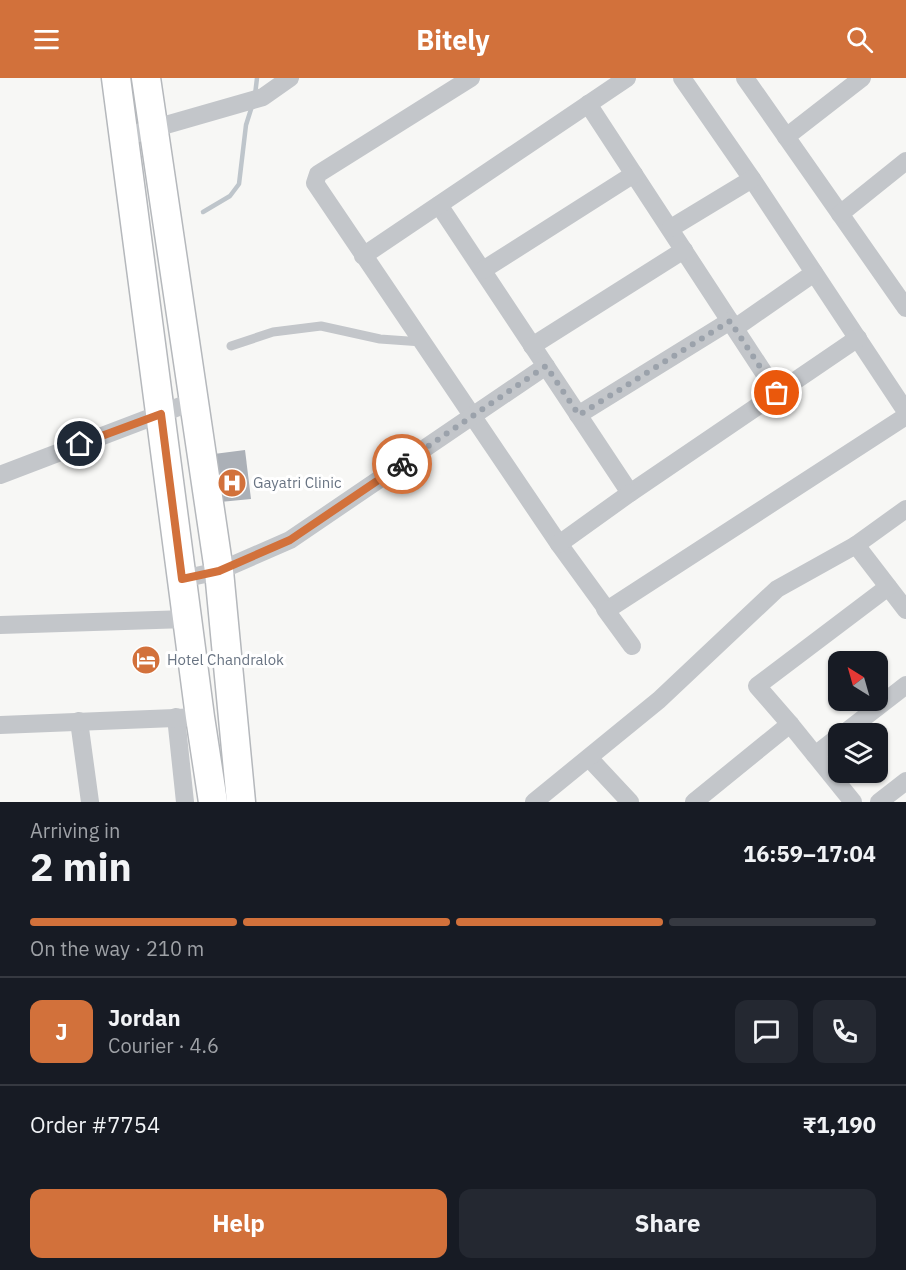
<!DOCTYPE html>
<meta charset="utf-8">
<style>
body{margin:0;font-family:"IBM Plex Sans",sans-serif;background:#242831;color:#f1f3f6;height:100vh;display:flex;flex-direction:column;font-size:22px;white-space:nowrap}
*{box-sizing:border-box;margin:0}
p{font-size:20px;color:#9ea1a6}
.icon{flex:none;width:33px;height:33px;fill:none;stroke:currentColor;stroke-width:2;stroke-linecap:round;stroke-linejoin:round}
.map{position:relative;height:724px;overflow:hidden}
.details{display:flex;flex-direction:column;background:#171b24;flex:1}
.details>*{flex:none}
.needle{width:39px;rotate:323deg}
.controls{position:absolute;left:828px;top:573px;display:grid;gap:12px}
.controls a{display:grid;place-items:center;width:60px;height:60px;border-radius:12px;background:#171b24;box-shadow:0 2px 4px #0004;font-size:30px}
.pin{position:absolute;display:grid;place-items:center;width:51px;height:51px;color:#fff;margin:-26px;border:3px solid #fff;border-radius:50%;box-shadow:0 2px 6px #0007}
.courier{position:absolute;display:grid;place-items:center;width:60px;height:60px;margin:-30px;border:4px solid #d2713b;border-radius:50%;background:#fff;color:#222;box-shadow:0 2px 8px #0007}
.summary em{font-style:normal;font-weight:800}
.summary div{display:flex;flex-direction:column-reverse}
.summary{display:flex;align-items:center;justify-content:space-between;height:102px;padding:0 30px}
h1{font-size:39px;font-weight:800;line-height:45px}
.bar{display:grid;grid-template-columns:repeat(4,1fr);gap:9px 6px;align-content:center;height:72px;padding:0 30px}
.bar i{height:8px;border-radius:4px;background:#363941}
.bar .on{background:#d2713b}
.bar p{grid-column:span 4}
.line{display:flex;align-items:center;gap:15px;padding:0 30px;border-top:2px solid #363941}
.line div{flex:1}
.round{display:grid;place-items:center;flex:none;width:63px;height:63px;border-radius:12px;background:#242831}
.action{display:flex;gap:12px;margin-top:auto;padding:12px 30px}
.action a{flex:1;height:69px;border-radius:12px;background:#d2713b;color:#fff;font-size:24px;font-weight:800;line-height:69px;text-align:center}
.action a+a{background:#242831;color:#f1f3f6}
header{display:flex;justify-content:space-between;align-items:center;height:78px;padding:0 30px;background:#d2713b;color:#fff;font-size:27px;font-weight:800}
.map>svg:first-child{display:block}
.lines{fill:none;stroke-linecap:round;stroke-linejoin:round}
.stream{stroke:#bec5cb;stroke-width:4.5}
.building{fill:#abb0b7}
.primary-casing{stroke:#b5b8bc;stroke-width:31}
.service{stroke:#c3c6ca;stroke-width:9}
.minor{stroke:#c3c6ca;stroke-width:18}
.primary{stroke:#fff;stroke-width:28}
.done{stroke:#9ba2ab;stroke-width:6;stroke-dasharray:0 10.8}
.route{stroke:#d2713b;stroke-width:8}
.labels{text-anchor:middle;stroke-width:6;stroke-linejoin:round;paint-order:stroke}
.poi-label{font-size:15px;fill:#697483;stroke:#fff;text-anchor:start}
</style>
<header><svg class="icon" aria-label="menu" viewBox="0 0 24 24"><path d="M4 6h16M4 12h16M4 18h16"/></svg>Bitely<svg class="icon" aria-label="search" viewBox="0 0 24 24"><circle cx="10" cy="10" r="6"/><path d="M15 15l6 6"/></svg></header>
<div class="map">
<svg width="906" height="724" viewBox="0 0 906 724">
<rect width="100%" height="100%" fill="#f7f7f5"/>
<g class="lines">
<!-- stream -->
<g class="stream">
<polyline points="255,17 257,0"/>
<polyline points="203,134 230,118 239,106 246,47 252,28"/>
</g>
</g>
<!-- building -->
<polygon class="building" points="245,372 251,421 220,424 214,376"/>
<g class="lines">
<!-- primary casing -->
<g class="primary-casing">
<g id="primary">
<polyline points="116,0 200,639 213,724"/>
<polyline points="146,0 219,493 241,724"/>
</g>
</g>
<!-- service -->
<polyline class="service" points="231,268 273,254 321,248 380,261 422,264"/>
<!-- minor -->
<g class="minor">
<polyline points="471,0 318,96 315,105 559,466 607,532 903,340 905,336 905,332 752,101 682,0"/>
<polyline points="745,0 906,230"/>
<polyline points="588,26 777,315"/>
<polyline points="124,59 263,19 290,0"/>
<polyline points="786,59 862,0"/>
<polyline points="439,127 630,415 858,260"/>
<polyline points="840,136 906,83"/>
<polyline points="671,150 752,101"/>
<polyline points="363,178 627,0"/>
<polyline points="483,192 634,96"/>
<polyline points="735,250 814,195"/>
<polyline points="532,268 684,172"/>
<polyline points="578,337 730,243"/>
<polyline points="0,397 194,323"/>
<polyline points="559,466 630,415"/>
<polyline points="856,467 906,532"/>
<polyline points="182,501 219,493 290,462 546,288"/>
<polyline points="605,531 632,568"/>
<polyline points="0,547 187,541"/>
<polyline points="176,639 185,724"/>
<polyline points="79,643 90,724"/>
<polyline points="790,646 853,724"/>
<polyline points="0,647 200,639"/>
<polyline points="843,656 906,607"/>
<polyline points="815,677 838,659"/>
<polyline points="589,680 630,724"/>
<polyline points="534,724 659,622 777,511 856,467 906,431"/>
<polyline points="694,724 790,646 757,608 888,509"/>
<polyline points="879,724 906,703"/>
</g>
<!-- primary -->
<use href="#primary" class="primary"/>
</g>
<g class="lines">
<!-- done -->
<polyline class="done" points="402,386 546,288 579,337 730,243 777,315"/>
<!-- route -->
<polyline class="route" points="80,366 161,336 182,501 219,493 290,462 402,386"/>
</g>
<!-- icons -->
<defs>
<g id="hospital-disc" transform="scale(1.5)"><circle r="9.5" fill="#d2713b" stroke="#fff"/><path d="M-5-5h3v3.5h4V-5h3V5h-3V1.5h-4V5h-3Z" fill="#fff"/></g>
<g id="hotel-disc" transform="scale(1.5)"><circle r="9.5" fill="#d2713b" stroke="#fff"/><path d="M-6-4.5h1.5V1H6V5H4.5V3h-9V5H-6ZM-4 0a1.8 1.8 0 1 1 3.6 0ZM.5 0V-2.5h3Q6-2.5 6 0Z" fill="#fff"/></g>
</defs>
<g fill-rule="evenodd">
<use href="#hospital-disc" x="232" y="405"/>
<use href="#hotel-disc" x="146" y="582"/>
</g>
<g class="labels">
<!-- poi labels -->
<g class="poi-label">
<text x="253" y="410">Gayatri Clinic</text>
<text x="167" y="587">Hotel Chandralok</text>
</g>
</g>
</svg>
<div class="controls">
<a><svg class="needle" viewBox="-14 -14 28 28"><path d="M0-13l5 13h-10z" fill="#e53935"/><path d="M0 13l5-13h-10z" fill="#9ea1a6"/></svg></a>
<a><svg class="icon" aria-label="layers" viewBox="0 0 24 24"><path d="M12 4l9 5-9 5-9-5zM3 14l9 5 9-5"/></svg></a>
</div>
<div class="pin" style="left:777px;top:315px;background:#ea580c"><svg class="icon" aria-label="bag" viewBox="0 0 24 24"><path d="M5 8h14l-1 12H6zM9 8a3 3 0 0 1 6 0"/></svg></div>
<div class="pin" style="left:80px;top:366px;background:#1f2937"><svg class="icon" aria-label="home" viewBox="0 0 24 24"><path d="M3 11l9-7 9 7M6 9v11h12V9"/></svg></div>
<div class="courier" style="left:402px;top:386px"><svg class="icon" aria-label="bike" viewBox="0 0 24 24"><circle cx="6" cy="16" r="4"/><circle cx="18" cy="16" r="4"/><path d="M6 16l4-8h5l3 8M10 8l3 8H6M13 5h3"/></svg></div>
</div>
<section class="details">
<div class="summary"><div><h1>2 min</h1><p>Arriving in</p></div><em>16:59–17:04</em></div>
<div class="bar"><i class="on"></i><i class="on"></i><i class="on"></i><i></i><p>On the way · 210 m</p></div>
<div class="line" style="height:108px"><b class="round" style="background:#d2713b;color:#fff">J</b><div><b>Jordan</b><p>Courier · 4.6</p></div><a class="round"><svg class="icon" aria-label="chat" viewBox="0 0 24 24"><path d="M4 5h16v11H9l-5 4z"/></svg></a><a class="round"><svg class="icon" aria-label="phone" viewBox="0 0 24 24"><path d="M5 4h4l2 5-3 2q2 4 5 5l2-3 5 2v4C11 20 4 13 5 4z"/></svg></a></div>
<div class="line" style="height:78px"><div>Order #7754</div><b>₹1,190</b></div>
<div class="action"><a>Help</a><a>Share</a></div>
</section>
